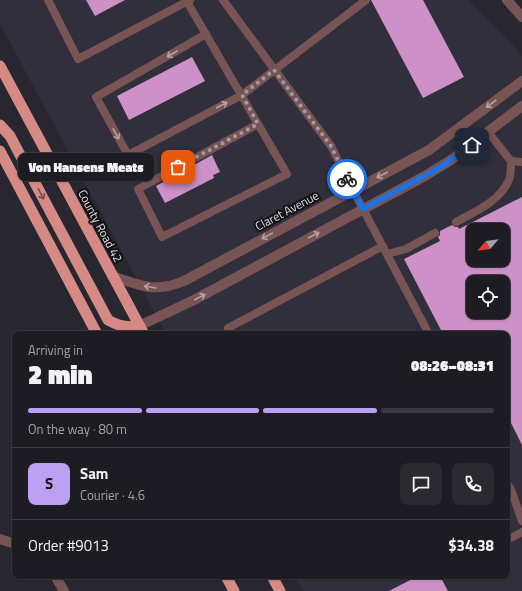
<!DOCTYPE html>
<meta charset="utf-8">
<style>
body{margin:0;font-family:"Titillium Web",sans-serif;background:#2b2930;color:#f1f3f6;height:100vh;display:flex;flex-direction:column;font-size:15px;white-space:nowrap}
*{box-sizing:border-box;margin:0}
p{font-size:13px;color:#a1a1a6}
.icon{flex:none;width:22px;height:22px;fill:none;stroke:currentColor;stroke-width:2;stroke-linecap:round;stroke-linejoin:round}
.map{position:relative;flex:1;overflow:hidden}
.sheet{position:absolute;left:12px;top:331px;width:498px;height:248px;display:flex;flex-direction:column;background:#1e1c23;border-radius:8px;box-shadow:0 1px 3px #0004,0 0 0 1px #3c3a41}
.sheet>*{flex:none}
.needle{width:26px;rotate:242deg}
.fabs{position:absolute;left:466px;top:223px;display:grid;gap:8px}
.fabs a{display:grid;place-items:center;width:44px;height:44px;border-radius:8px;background:#1e1c23;box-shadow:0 1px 3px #0004,0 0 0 1px #3c3a41;font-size:20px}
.pin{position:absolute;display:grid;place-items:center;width:34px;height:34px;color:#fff;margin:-17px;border-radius:8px;box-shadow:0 2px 6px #0006}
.courier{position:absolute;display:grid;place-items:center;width:40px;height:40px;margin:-20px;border:3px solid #1a73e8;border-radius:50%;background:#fff;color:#222;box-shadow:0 1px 5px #0007}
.bubble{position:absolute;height:28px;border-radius:8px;background:#1e1c23;box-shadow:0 1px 3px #0004,0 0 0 1px #3c3a41;font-size:13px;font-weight:800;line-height:28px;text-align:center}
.head em{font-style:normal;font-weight:800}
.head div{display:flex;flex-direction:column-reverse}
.head{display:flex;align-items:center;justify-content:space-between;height:68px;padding:0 16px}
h1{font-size:26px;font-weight:800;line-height:30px}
.bar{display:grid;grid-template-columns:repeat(4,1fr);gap:6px 4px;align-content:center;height:48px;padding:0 16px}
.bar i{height:5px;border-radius:3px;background:#3c3a41}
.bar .active{background:#bca0f2}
.bar p{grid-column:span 4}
.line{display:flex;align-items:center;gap:10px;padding:0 16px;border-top:1px solid #3c3a41}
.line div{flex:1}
.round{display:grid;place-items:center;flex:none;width:42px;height:42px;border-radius:8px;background:#2b2930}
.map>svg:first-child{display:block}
.built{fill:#322f3d;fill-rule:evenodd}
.building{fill:#cd91c8;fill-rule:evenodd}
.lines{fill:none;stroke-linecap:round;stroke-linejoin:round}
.service{stroke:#785554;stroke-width:8}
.minor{stroke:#785554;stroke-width:10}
.trunk{stroke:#d68a86;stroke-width:11}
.oneway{stroke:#b1a1a4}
.oneway2{stroke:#744d4d}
.done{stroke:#a09ea5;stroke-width:4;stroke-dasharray:0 7.2}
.route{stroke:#1a73e8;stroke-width:5}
.labels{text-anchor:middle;stroke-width:4;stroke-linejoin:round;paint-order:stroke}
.street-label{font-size:12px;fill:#e0dfe5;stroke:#111014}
</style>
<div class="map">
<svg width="522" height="591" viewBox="0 0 522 591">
<rect width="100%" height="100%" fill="#28262f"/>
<!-- built -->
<path class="built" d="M0,0H469L513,45L522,56V591H303L295,576H507V334H166L0,24ZM473,230H503V260H473ZM473,282H503V312H473Z"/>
<!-- building -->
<g class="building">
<polygon points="86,0 125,0 95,16"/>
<polygon points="371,0 423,0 464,77 423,98"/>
<polygon points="192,57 205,81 129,120 117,96"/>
<polygon points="212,155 220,172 213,175 214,178 165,203 156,186"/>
<path d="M522,197V445L507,415V334H443L404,259L440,241L438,237L440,235V231L452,225L455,227H458L459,229ZM473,230H503V260H473ZM473,282H503V312H473Z"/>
<polygon points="418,576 440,576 448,591 389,591"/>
</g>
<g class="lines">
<!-- service -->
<g class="service">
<polyline points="48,0 78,59 190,0"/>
<polyline points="186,0 287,174 162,237 138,189 258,124"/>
<polyline points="223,0 331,146 353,190 429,334"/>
<polyline points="206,34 96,97 128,155 242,95 366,0"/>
<polyline points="488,132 511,161 522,162"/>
<path d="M456,222C475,212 500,201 509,180C511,175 511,167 511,161"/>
<polyline points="387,254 406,249 435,233"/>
<polyline points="232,334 228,328 383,246"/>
<polyline points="507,483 512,492 522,521"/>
<polyline points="507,540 522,532"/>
</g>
<!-- minor -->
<g class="minor">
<polyline points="507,0 522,17"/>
<path d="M112,276C140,286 156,293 184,281L429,150L522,81"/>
<polyline points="139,326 194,300 425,176 451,160 522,106"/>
<polyline points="0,539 15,544"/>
<polyline points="55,576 64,591"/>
</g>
<!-- trunk -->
<g class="trunk">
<polyline points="0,66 144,334"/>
<path d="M0,125L10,136L108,320C119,326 127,328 139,326"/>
<polyline points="0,151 97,334"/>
<polyline points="226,576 234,591"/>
<polyline points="272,576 280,591"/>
</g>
</g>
<!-- one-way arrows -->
<defs><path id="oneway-shaft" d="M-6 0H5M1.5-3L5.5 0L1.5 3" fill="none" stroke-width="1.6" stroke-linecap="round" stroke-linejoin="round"/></defs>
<g class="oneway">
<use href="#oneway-shaft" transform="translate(172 54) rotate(150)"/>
<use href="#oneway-shaft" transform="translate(491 104) rotate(143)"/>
<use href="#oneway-shaft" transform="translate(222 105) rotate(-28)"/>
<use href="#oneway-shaft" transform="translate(116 134) rotate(61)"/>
<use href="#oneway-shaft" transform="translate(382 175) rotate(153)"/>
<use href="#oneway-shaft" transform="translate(314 235) rotate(-28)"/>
<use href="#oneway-shaft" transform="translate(267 236) rotate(152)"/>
<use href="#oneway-shaft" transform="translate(150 287) rotate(-171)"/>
<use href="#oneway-shaft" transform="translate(200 297) rotate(-28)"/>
</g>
<use class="oneway2" href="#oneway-shaft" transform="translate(41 194) rotate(62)"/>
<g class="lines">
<!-- done -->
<polyline class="done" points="178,167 258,124 242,95 274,70 331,146 347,179"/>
<!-- route -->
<polyline class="route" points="347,179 363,209 439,168 472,145"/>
</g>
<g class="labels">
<!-- street labels -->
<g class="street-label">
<text transform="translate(287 211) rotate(-28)" y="4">Claret Avenue</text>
<text transform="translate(100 226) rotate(62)" y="4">County Road 42</text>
</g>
</g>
</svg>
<div class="fabs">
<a><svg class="needle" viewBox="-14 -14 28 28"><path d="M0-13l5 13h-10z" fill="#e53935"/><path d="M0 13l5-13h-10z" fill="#a1a1a6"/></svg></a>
<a><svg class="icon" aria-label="locate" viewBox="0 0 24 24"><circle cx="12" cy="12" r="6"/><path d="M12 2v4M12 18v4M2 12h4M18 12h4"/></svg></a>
</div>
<div class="pin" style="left:178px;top:167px;background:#ea580c"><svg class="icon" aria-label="bag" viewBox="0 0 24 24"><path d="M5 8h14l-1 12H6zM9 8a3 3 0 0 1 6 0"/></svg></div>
<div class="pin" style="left:472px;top:145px;background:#1f2937"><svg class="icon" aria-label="home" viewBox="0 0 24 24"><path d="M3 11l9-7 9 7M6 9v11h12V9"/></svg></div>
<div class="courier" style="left:347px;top:179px"><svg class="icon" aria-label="bike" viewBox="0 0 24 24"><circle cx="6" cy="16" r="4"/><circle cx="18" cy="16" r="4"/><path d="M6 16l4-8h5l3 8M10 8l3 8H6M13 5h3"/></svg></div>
<div class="bubble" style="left:18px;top:153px;width:136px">Von Hansens Meats</div>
<section class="sheet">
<div class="head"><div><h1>2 min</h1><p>Arriving in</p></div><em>08:26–08:31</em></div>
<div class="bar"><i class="active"></i><i class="active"></i><i class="active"></i><i></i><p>On the way · 80 m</p></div>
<div class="line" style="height:72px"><b class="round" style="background:#bca0f2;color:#111">S</b><div><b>Sam</b><p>Courier · 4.6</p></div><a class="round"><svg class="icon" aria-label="chat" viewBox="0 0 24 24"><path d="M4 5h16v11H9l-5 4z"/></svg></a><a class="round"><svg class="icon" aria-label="phone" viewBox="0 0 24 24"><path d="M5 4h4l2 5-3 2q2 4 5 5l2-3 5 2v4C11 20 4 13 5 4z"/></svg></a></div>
<div class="line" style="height:52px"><div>Order #9013</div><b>$34.38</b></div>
</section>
</div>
